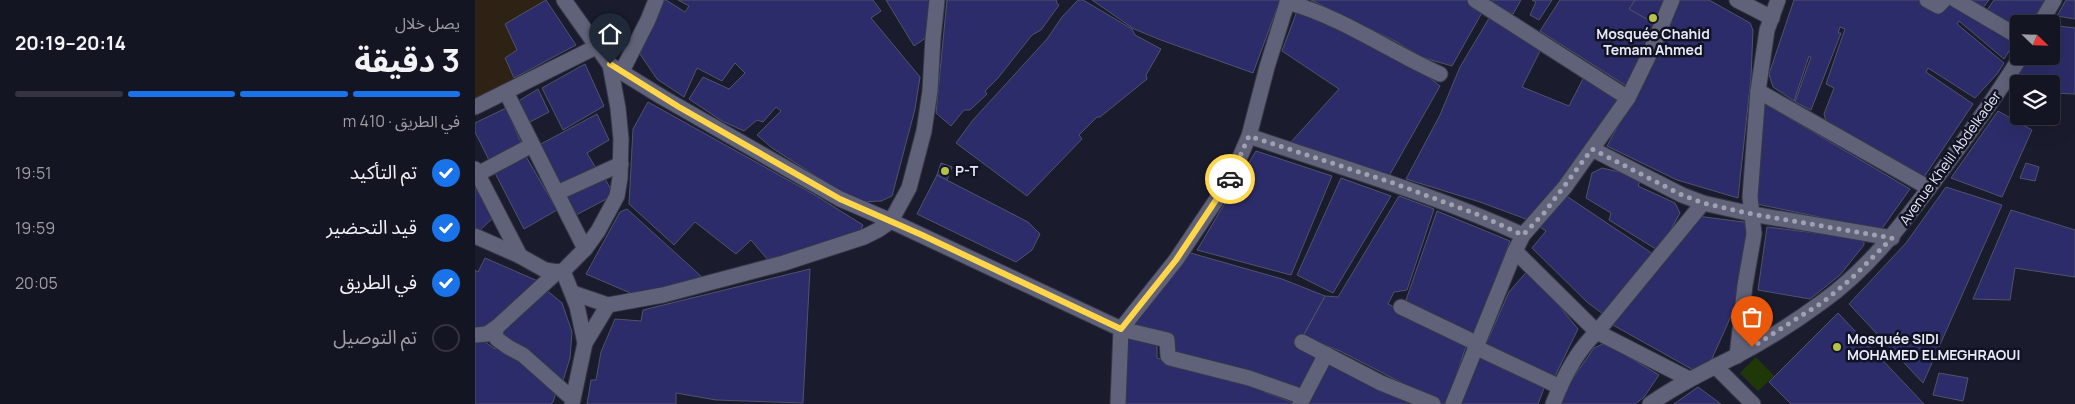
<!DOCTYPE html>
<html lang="ar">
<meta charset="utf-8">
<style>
body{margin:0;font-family:Manrope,"Noto Sans Arabic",sans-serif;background:#21222f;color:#f1f3f6;direction:rtl;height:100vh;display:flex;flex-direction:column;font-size:19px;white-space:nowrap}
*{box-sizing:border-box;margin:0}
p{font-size:16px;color:#9d9fa5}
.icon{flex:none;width:28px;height:28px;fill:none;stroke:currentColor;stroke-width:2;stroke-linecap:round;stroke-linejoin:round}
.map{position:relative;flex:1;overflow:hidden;direction:ltr}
.details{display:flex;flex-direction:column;background:#141522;width:475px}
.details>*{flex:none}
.needle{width:32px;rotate:113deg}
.fabs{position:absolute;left:1535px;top:15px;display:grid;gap:10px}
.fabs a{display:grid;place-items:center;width:50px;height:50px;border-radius:5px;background:#141522;box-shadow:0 5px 20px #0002,0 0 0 1px #333440;font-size:25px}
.pin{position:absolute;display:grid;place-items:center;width:42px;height:42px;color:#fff;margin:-51px -21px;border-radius:50% 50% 50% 0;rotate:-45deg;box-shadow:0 0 5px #0007}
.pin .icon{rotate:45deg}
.courier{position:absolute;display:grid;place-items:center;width:50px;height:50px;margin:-25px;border:4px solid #ffd54a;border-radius:50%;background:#fff;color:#222;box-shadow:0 1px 6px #0007}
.headline em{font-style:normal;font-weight:700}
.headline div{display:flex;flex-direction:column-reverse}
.headline{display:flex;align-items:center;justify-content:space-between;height:85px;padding:0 15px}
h1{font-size:32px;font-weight:700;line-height:38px}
.bar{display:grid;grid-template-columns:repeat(4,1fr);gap:8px 5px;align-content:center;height:60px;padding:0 15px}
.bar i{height:6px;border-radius:4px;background:#333440}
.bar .active{background:#1a73e8}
.bar p{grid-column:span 4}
ol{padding:0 15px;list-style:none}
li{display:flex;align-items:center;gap:15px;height:55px}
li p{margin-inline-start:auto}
li .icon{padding:5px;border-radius:50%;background:#1a73e8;color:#fff;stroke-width:4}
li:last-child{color:#9d9fa5}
li i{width:28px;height:28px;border:2px solid #333440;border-radius:50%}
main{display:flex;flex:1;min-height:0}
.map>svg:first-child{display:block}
.education{fill:#2e2214}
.green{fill:#203707}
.building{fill:#2c2c6a;stroke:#505369}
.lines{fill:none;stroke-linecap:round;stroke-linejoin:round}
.minor-casing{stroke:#383847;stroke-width:17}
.minor{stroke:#606279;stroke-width:15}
.done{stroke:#9fa1b0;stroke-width:5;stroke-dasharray:0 9}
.route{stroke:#ffd54a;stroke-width:6}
.poi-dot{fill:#b8c147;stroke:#111224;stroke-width:2}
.labels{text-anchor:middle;stroke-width:5;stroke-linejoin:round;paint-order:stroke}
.poi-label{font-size:14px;font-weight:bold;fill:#e7e9f6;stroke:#111224;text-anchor:start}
.street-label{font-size:14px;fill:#e7e9f6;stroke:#111224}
</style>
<main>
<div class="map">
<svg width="1600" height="404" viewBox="0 0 1600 404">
<rect width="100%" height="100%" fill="#1a1c2e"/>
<!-- education -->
<polygon class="education" points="0,0 71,0 30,24 42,50 30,58 39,78 0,98"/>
<!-- green -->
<polygon class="green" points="1281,357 1299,376 1283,391 1265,373"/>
<!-- building -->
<g class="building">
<polygon points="71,0 101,45 39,78 30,58 42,50 30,24"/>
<polygon points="186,0 191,0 210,12 214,6 203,0 398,0 406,11 396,18 445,77 440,109 417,196 406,201 387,202 360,188 297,148 282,135 306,111 301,107 288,122 282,120 269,131 247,121 214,99 228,77 254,89 270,73 260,63 247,81 222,68 209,97 182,79 165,54"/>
<polygon points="411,0 460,0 455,35 439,46"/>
<polygon points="472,0 582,0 581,2 584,5 566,30 557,35 523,78 510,91 512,94 495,110 489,110 476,126 461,113"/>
<polygon points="603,0 608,0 657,29 660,35 686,49 671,75 672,79 625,117 622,117 604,135 607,139 552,196 481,143 498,120 572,39 587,17"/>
<polygon points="617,0 805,0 778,73 686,40 659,29"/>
<polygon points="836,0 993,0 1009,9 977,66 946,57 922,42"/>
<polygon points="1017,0 1046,0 1038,14 1024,7 1016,2"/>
<polygon points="1057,0 1077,0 1064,20 1055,15 1061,2"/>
<polygon points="1085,0 1195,0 1153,87 1065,31"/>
<polygon points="1160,0 1194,0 1184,26 1154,9"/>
<polygon points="1203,0 1234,0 1275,23 1278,30 1276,77 1263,198 1202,180 1132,146 1180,59 1197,21 1193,19"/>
<polygon points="1319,0 1471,0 1541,40 1529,59 1484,21 1482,24 1529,63 1522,74 1500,98 1453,68 1451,72 1498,104 1447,180 1352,124 1349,114 1359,88 1351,84 1370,29 1365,27 1363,33 1366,33 1336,110 1320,102 1336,57 1334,56 1319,101 1298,87 1294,74"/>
<polygon points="1486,0 1514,0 1505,11"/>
<polygon points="1519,0 1570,0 1555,24 1544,24 1544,33 1510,13"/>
<polygon points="1591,0 1600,0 1600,19 1582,16"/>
<polygon points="822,11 910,51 945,70 965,86 914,176 828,152 816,142 864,89 807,51"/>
<polygon points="1016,15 1067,47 1047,87 1094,106 1111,73 1148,97 1059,222 1005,202 931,179 965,115 985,67"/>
<polygon points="1576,25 1600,28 1600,94 1576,93 1576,84 1544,84 1544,89 1534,88 1555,56 1576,56"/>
<polygon points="110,64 129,106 88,130 67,88"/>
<polygon points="63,89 74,112 53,123 42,102"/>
<polygon points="173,102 340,195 388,225 385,232 293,260 276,240 261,254 220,222 199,245 154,204 158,129"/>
<polygon points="1287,102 1435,189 1406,230 1277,203"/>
<polygon points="31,108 48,147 16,164 0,132 0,123"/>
<polygon points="1523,111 1557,130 1527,197 1476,178"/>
<polygon points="122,114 134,140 112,153 122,170 87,186 64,145"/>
<polygon points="781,151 857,176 816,275 722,250"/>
<polygon points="49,153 82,210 49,229 19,171"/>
<polygon points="466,163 477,167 472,180 462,175"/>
<polygon points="1551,163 1564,167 1560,181 1545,178"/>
<polygon points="1127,168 1167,177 1163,186 1200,203 1205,213 1184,251 1134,220 1136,213 1111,198 1117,173"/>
<polygon points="128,175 139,195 101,215 91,196"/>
<polygon points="462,175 553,222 565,234 557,250 541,262 442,214"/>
<polygon points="866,178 916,196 858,293 822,275"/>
<polygon points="0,182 19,217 5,230 0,228"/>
<polygon points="1471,187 1527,205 1448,383 1374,304 1431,243"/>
<polygon points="1090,195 1178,254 1132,317 1112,302 1057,248 1071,231 1065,227"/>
<polygon points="924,196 959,209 932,290 919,292 913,304 992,343 972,404 968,404 865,351 828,336 850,296 863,297"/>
<polygon points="152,209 227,277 160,295 111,274 145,212"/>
<polygon points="1536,210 1600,230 1600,277 1540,268 1535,300 1498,299"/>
<polygon points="962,211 1035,241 1000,334 930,303"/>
<polygon points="1222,216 1276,223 1261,305 1235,363 1220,371 1138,325"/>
<polygon points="1292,227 1389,239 1389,245 1365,275 1335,299 1283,290"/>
<polygon points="712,252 807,279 850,296 823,345 844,356 827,392 694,356 696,339 648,327"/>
<polygon points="10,258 65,282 10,331 5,327 0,331 0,270 3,272"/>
<polygon points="335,269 328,403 241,400 201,393 201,404 112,404 116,380 121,380 126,352 140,319 166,321 168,310"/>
<polygon points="1054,269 1103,329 1079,378 1011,344 1034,292"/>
<polygon points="70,289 87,303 97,332 95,358 87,384 23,331"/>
<polygon points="1363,313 1449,404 1316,404 1294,382"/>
<polygon points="647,333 682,339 682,358 790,386 789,392 822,404 650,404"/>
<polygon points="3,337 20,349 23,345 42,361 47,357 82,389 78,402 76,404 0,404 0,341"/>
<polygon points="1130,343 1184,375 1169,397 1160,404 1086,404 1096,381 1119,348"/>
<polygon points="999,355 1069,388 1063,404 981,404"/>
<polygon points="852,358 936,404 827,404"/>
<polygon points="1464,373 1493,378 1488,401 1458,395"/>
<polygon points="1223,387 1246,404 1199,404"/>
</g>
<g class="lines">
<!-- minor casing -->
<g class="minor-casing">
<g id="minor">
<polyline points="813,0 792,67 774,136 756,178 701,260 646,329 692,340 693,356 695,358 774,378 828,397"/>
<polyline points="1000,0 1153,98"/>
<polyline points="1197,0 1174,55 1153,98 1090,187 1048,235 1040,251 1122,332 1228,203"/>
<polyline points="1262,0 1297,18"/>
<polyline points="1452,0 1463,6 1469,0"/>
<polyline points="1481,0 1544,37"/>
<path d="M812,2C867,17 914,51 965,74"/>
<polyline points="1565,24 1579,0"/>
<polyline points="135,65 187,97 365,199 416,221 646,329 643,404"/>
<polyline points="147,71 173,20 181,0"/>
<polyline points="1283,91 1454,188"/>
<polyline points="31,92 110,249"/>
<polyline points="0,107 123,46"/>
<path d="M774,136C867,168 958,194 1048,235"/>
<polyline points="1117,149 1207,195 1228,203 1277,214 1417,238"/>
<polyline points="0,169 45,256"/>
<polyline points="3,174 57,145"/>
<polyline points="82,193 146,164"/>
<polyline points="0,236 45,256 70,270 82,272 88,271 110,249 123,231 142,196 145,178 146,139 143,108 135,65 89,0"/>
<polyline points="88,271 102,306 110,343"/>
<polyline points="82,272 22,327 20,334 22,339 33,347 48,355 93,395"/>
<polyline points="98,293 133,305 188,295 309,263 389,237 403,230 416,221 434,188 449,131 455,91 458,38 462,0"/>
<polyline points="926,307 1001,343"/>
<polyline points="0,335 12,334 22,327"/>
<polyline points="827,342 906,383 958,404"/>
<polyline points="1000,347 1085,387"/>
<polyline points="1262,356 1270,285 1279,234 1275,197 1283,91 1292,30 1303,0"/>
<polyline points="1240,366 1278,404"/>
<polyline points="97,404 110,343 133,305"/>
<polyline points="825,404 851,354"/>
<polyline points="978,404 1040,251"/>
<path d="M1078,404C1088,378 1101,351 1122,332L1214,379"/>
<path d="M1175,404C1202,385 1231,371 1261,356C1290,341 1320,322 1347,302C1392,270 1425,227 1457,184C1488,142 1519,100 1546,56"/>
</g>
</g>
<!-- minor -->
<use href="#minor" class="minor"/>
</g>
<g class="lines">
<!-- done -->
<polyline class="done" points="755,179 774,136 918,183 1004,215 1048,235 1069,213 1117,149 1207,195 1228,203 1277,214 1417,238 1376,279 1348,302 1277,347"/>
<!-- route -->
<polyline class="route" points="135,64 204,107 365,199 447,235 646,329 701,260 755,179"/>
</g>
<!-- markers -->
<g class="poi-dot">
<circle cx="1178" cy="18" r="5"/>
<circle cx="470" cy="171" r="5"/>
<circle cx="1362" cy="347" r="5"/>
</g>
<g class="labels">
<!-- poi labels -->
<g class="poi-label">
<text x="1178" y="39" text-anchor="middle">Mosquée Chahid<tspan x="1178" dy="16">Temam Ahmed</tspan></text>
<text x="480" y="176">P-T</text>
<text x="1372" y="344">Mosquée SIDI<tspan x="1372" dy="16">MOHAMED ELMEGHRAOUI</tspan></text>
</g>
<!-- street labels -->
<g class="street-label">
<text transform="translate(1475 158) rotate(-54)" y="5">Avenue Khelil Abdelkader</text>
</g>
</g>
</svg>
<div class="fabs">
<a><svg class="needle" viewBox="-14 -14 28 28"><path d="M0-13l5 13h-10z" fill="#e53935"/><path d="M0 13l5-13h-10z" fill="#9d9fa5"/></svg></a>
<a><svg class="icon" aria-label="layers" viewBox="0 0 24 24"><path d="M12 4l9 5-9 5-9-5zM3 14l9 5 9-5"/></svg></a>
</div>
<div class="pin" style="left:1277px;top:347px;background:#ea580c"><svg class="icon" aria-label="bag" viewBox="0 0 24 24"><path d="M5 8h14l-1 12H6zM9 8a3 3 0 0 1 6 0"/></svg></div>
<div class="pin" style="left:135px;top:64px;background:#1f2937"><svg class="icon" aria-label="home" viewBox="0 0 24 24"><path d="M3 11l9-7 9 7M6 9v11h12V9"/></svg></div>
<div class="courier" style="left:755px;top:179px"><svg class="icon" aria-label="car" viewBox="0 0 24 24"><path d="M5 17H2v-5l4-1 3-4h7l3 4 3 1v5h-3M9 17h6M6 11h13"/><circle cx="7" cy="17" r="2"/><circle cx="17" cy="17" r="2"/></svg></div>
</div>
<section class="details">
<div class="headline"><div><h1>3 دقيقة</h1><p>يصل خلال</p></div><em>20:14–20:19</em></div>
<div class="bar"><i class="active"></i><i class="active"></i><i class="active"></i><i></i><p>في الطريق · 410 m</p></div>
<ol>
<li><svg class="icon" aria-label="check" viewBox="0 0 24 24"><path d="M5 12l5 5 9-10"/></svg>تم التأكيد<p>19:51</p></li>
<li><svg class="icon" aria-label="check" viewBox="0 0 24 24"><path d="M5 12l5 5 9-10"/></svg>قيد التحضير<p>19:59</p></li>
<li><svg class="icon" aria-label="check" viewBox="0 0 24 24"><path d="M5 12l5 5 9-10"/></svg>في الطريق<p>20:05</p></li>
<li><i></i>تم التوصيل</li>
</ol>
</section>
</main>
